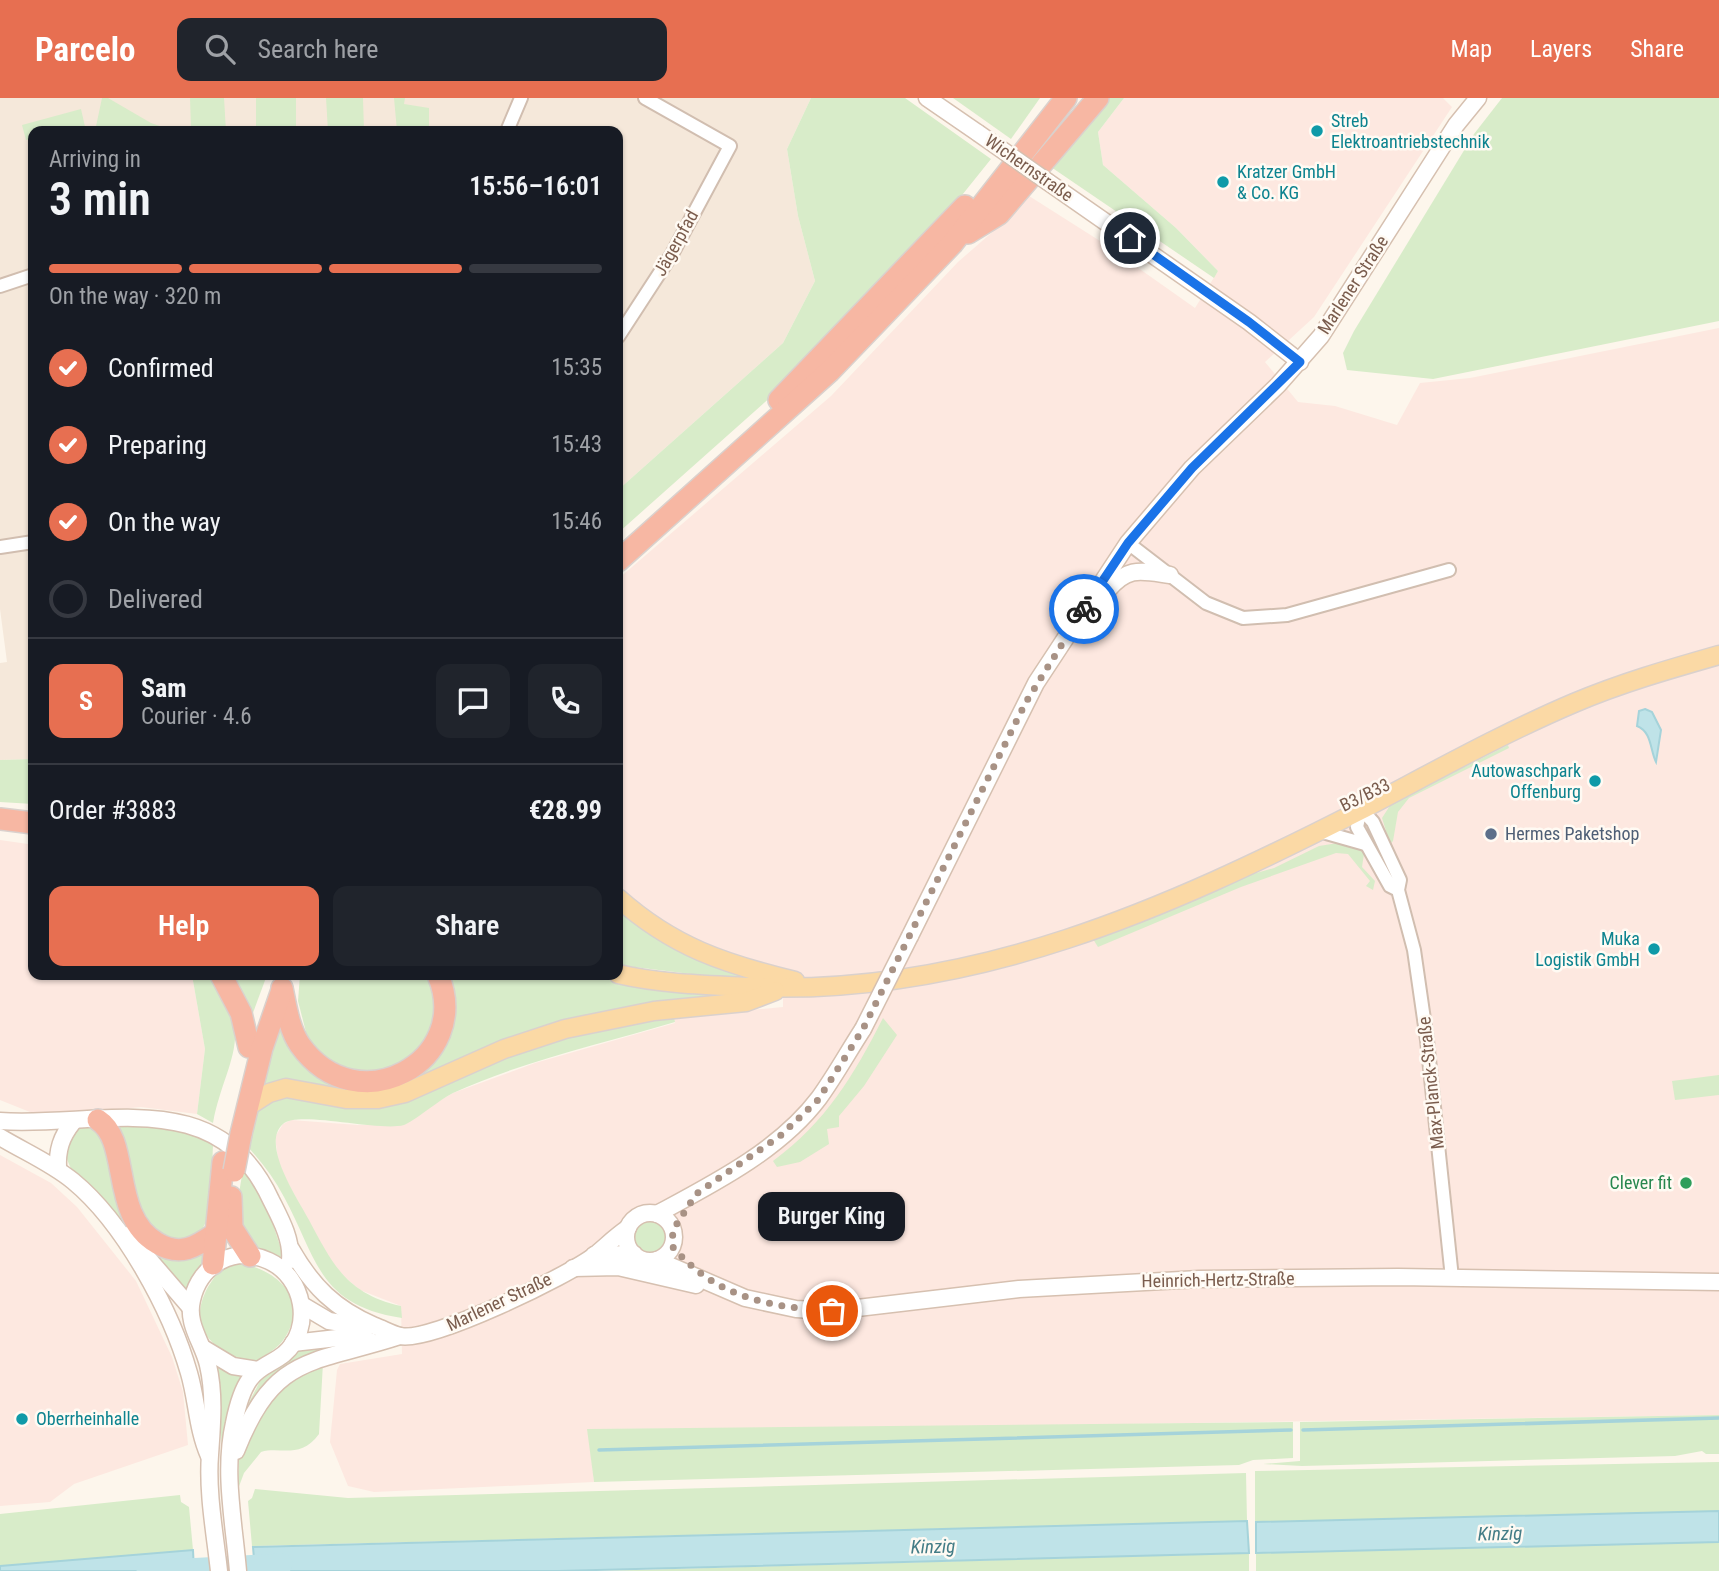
<!DOCTYPE html>
<meta charset="utf-8">
<style>
body{margin:0;font-family:"Roboto Condensed",sans-serif;background:#20242c;color:#f1f3f6;height:100vh;display:flex;flex-direction:column;font-size:26px;white-space:nowrap}
*{box-sizing:border-box;margin:0}
p{font-size:23px;color:#9ea1a6}
.icon{flex:none;width:38px;height:38px;fill:none;stroke:currentColor;stroke-width:2;stroke-linecap:round;stroke-linejoin:round}
.map{position:relative;flex:1;overflow:hidden}
.drawer{position:absolute;left:28px;top:28px;width:595px;height:854px;display:flex;flex-direction:column;background:#171b24;border-radius:14px;box-shadow:0 2px 5px #0004}
.drawer>*{flex:none}
.pin{position:absolute;display:grid;place-items:center;width:60px;height:60px;color:#fff;margin:-30px;border:4px solid #fff;border-radius:50%;box-shadow:0 2px 7px #0007}
.courier{position:absolute;display:grid;place-items:center;width:70px;height:70px;margin:-35px;border:5px solid #1a73e8;border-radius:50%;background:#fff;color:#222;box-shadow:0 2px 9px #0007}
.bubble{position:absolute;height:49px;border-radius:14px;background:#171b24;box-shadow:0 2px 5px #0004;font-size:23px;font-weight:600;line-height:49px;text-align:center}
.overview em{font-style:normal;font-weight:600}
.overview div{display:flex;flex-direction:column-reverse}
.overview{display:flex;align-items:center;justify-content:space-between;height:119px;padding:0 21px}
h1{font-size:46px;font-weight:600;line-height:52px}
.bar{display:grid;grid-template-columns:repeat(4,1fr);gap:10px 7px;align-content:center;height:84px;padding:0 21px}
.bar i{height:9px;border-radius:5px;background:#363941}
.bar .active{background:#e76f51}
.bar p{grid-column:span 4}
.line{display:flex;align-items:center;gap:18px;padding:0 21px;border-top:2px solid #363941}
.line div{flex:1}
.round{display:grid;place-items:center;flex:none;width:74px;height:74px;border-radius:14px;background:#20242c}
ol{padding:0 21px;list-style:none}
li{display:flex;align-items:center;gap:21px;height:77px}
li p{margin-inline-start:auto}
li .icon{padding:7px;border-radius:50%;background:#e76f51;color:#fff;stroke-width:4}
li:last-child{color:#9ea1a6}
li i{width:38px;height:38px;border:4px solid #363941;border-radius:50%}
.button{display:flex;gap:14px;margin-top:auto;padding:14px 21px}
.button a{flex:1;height:80px;border-radius:14px;background:#e76f51;color:#fff;font-size:28px;font-weight:600;line-height:80px;text-align:center}
.button a+a{background:#20242c;color:#f1f3f6}
header{display:flex;align-items:center;gap:42px;box-sizing:border-box;height:98px;padding:0 35px;background:#e76f51;color:#fff}
header strong{font-size:33px}
nav{display:flex;gap:38px;margin-inline-start:auto;font-size:24px}
.search{width:490px;height:63px;background:#20242c;display:flex;align-items:center;gap:18px;box-sizing:border-box;padding:0 24px;border-radius:14px;color:#9ea1a6;font-size:26px}
.map>svg:first-child{display:block}
.residential{fill:#f5e8da}
.commercial{fill:#fde8e0}
.green{fill:#d8ecc9}
.water{fill:#bfe3e8;stroke:#a5d3da;stroke-width:2}
.lines{fill:none;stroke-linecap:round;stroke-linejoin:round}
.stream{stroke:#a5d3da;stroke-width:3.5}
.river{stroke:#bfe3e8;stroke-width:21}
.street-casing{stroke:#d1beb0;stroke-width:16}
.secondary-casing{stroke:#d6c0b0;stroke-width:19}
.primary-casing{stroke:#dad1cd;stroke-width:21}
.highway-casing{stroke:#dad1cd;stroke-width:24}
.street{stroke:#fff;stroke-width:12}
.secondary{stroke:#fff;stroke-width:16}
.primary{stroke:#fbd9a5;stroke-width:18}
.highway{stroke:#f7b7a3;stroke-width:21}
.secondary-bridge-casing{stroke:#d6c0b0;stroke-width:19;stroke-linecap:butt}
.highway-bridge-casing{stroke:#dad1cd;stroke-width:24;stroke-linecap:butt}
.secondary-bridge{stroke:#fff;stroke-width:16}
.highway-bridge{stroke:#f7b7a3;stroke-width:21}
.done{stroke:#a89285;stroke-width:7;stroke-dasharray:0 12.6}
.route{stroke:#1a73e8;stroke-width:9}
.culture-dot{fill:#0f9aa8;stroke:#fffaf3;stroke-width:2.5}
.service-dot{fill:#5c6f8a;stroke:#fffaf3;stroke-width:2.5}
.leisure-dot{fill:#2e9e5b;stroke:#fffaf3;stroke-width:2.5}
.labels{text-anchor:middle;stroke-width:5;stroke-linejoin:round;paint-order:stroke}
.culture-label{font-size:18px;fill:#0d838f;stroke:#fffaf3;text-anchor:start}
.street-label{font-size:18px;fill:#7a5c4d;stroke:#fffaf3}
.service-label{font-size:18px;fill:#4e5e75;stroke:#fffaf3;text-anchor:start}
.leisure-label{font-size:18px;fill:#27864d;stroke:#fffaf3;text-anchor:end}
.water-label{font-size:19px;font-style:italic;fill:#437c86;stroke:#fffaf3}
</style>
<header>
<strong>Parcelo</strong>
<div class="search"><svg class="icon" aria-label="search" viewBox="0 0 24 24"><circle cx="10" cy="10" r="6"/><path d="M15 15l6 6"/></svg>Search here</div>
<nav><a>Map</a><a>Layers</a><a>Share</a></nav>
</header>
<div class="map">
<svg width="1719" height="1473" viewBox="0 0 1719 1473">
<rect width="100%" height="100%" fill="#fdf6ec"/>
<!-- residential -->
<polygon class="residential" points="0,0 811,0 787,51 798,118 815,183 783,245 618,392 618,33 33,33 33,661 0,662 0,565 7,564 0,511"/>
<!-- commercial -->
<g class="commercial">
<polygon points="1124,0 1443,0 1452,9 1314,219 1265,264 1298,304 1335,308 1397,327 1420,285 1470,280 1719,230 1719,1317 868,1330 588,1331 594,1384 374,1394 348,1388 330,1344 337,1272 340,1266 402,1256 401,1208 360,1192 334,1170 279,1068 275,1039 283,1026 291,1022 358,1027 406,1026 423,1012 453,995 535,965 675,925 674,919 783,909 783,870 760,867 674,835 618,789 618,481 831,298 958,164 997,130 1026,96 1100,143 1195,210 1218,173 1176,130 1103,67 1098,34"/>
<polygon points="0,742 28,746 28,755 33,757 33,877 192,877 205,951 197,1016 141,1009 62,1016 30,1014 0,1002"/>
<polygon points="0,1057 51,1085 77,1109 136,1183 172,1259 183,1294 188,1347 74,1386 50,1404 0,1408"/>
</g>
<!-- green -->
<g class="green">
<polygon points="102,0 108,0 151,25 174,33 95,33"/>
<polygon points="190,0 224,0 226,33 191,30"/>
<rect x="256" y="0" width="40" height="33"/>
<polygon points="326,0 363,0 364,33 328,33"/>
<polygon points="394,0 405,0 404,6 429,10 429,33 397,33"/>
<polygon points="811,0 905,0 991,61 926,142 792,280 618,435 618,392 783,245 815,183 798,118 787,51"/>
<polygon points="953,0 1040,0 1011,41"/>
<polygon points="1106,0 1124,0 1098,34 1103,67 1176,130 1218,173 1214,180 1051,69"/>
<polygon points="1502,0 1719,0 1719,223 1433,281 1347,272 1343,255 1354,233 1474,36"/>
<polygon points="81,11 86,33 33,33 33,40 26,42 22,27"/>
<polygon points="1508,647 1509,650 1409,700 1398,714 1393,743 1390,746 1382,720 1391,706"/>
<polygon points="33,661 33,706 0,704 0,662"/>
<polygon points="1344,744 1357,748 1364,756 1362,769 1375,783 1373,792 1366,788 1370,783 1348,756 1336,755 1241,789 1098,849 1093,841 1239,780 1274,770 1319,748"/>
<polygon points="618,811 665,845 711,865 757,879 756,884 618,867"/>
<path d="M192,877H213C257,939 224,965 213,1025L197,1016L205,951Z"/>
<polygon points="228,877 267,877 247,931"/>
<polygon points="300,877 429,877 436,902 434,924 413,962 379,978 335,970 308,942 298,903"/>
<polygon points="447,877 594,877 632,885 723,895 724,899 613,912 390,992 255,995 276,925 293,950 330,981 428,968"/>
<path d="M674,919L675,924C601,946 523,963 453,995C439,1002 413,1024 404,1027C379,1034 298,1012 283,1026C260,1046 298,1101 309,1122C333,1167 347,1196 401,1208L402,1220C318,1207 318,1162 284,1099C274,1080 261,1063 246,1047L258,1009L268,1000L436,987L526,953L598,930Z"/>
<path d="M883,920L897,937L864,988L839,1018V1029L827,1031L829,1046L800,1064L777,1069L773,1063C826,1024 854,977 883,920Z"/>
<polygon points="1719,977 1719,997 1675,1002 1672,983"/>
<path d="M143,1024L199,1038L213,1048C211,1079 216,1115 197,1140L170,1145L144,1125L112,1025Z"/>
<path d="M85,1027L102,1032L134,1131L206,1149L205,1160L186,1192L72,1072C62,1055 67,1047 76,1031Z"/>
<path d="M243,1072L267,1108L284,1160C276,1157 265,1155 258,1150C232,1133 238,1098 243,1072Z"/>
<circle cx="650" cy="1138" r="18"/>
<path d="M231,1164C271,1167 313,1198 284,1241C276,1253 261,1259 249,1268C219,1253 187,1235 205,1195C209,1185 217,1178 221,1167Z"/>
<polygon points="322,1246 322,1254 244,1314 260,1283 299,1253"/>
<path d="M323,1265L319,1336C300,1362 280,1348 261,1354L244,1375L238,1391L239,1362L245,1342L283,1285Z"/>
<polygon points="217,1266 242,1279 229,1312 222,1355"/>
<polygon points="1719,1317 1719,1356 1706,1356 1702,1353 1675,1358 1302,1368 1263,1366 1300,1363 1300,1324"/>
<polygon points="1293,1324 1293,1360 1253,1362 1239,1367 594,1384 587,1331"/>
<polygon points="1719,1364 1719,1413 1255,1424 1255,1373"/>
<polygon points="1246,1375 1247,1423 252,1448 248,1403 252,1400 255,1391 348,1400"/>
<polygon points="180,1397 181,1404 189,1409 193,1452 0,1468 0,1416"/>
<polygon points="1719,1444 1719,1473 1256,1473 1256,1455"/>
<polygon points="1249,1455 1249,1473 600,1473"/>
</g>
<!-- water -->
<g class="water">
<path d="M1645,611L1652,614L1661,632L1656,664C1650,652 1652,634 1637,628L1639,613Z"/>
<polygon points="1719,1413 1719,1444 1256,1455 1256,1424"/>
<polygon points="1247,1423 1249,1455 558,1473 255,1473 253,1449"/>
<polygon points="193,1452 194,1473 0,1473 0,1468"/>
</g>
<g class="lines">
<!-- stream -->
<g class="stream">
<polyline points="1303,1332 1719,1320"/>
<polyline points="599,1352 1291,1332"/>
</g>
<!-- river -->
<polyline class="river" points="147,1473 282,1466"/>
<!-- street casing -->
<g class="street-casing">
<g id="street">
<polyline points="507,33 521,0"/>
<polyline points="0,188 33,177"/>
<polyline points="618,239 672,156 730,48 645,0"/>
<polyline points="1128,445 1206,505 1243,520 1287,517 1449,472"/>
<polyline points="0,449 33,444"/>
<polyline points="1319,733 1365,746"/>
<polyline points="1398,792 1390,788 1357,729 1361,711 1373,724 1400,782 1398,792 1414,852 1427,942 1452,1180"/>
</g>
</g>
<!-- secondary casing -->
<g class="secondary-casing">
<g id="secondary">
<polyline points="927,0 978,35"/>
<polyline points="1048,84 1249,224 1300,264"/>
<path d="M1108,492C1128,468 1141,473 1170,477"/>
<polyline points="910,838 1036,585 1128,445 1192,370 1278,287 1321,238 1456,27 1478,0"/>
<path d="M0,1023C100,1030 217,984 271,1102C280,1120 292,1141 290,1162"/>
<path d="M0,1039C25,1054 51,1065 73,1083C124,1125 171,1212 189,1275C197,1302 197,1331 209,1358"/>
<path d="M58,1071C57,1052 61,1039 73,1024"/>
<circle cx="650" cy="1139" r="24"/>
<path d="M657,1116C713,1086 780,1052 819,1000C835,978 848,954 863,931"/>
<polyline points="128,1137 190,1209"/>
<path d="M291,1151C312,1188 335,1211 375,1228C383,1231 392,1236 400,1238C430,1245 568,1178 595,1157C606,1148 616,1138 628,1130"/>
<polyline points="594,1157 634,1156"/>
<polyline points="657,1162 745,1200 796,1211 832,1213 1019,1191 1199,1181 1398,1179 1719,1184"/>
<polyline points="573,1170 618,1169 696,1187"/>
<polyline points="302,1207 329,1223 366,1229"/>
<polyline points="293,1245 346,1239 370,1243"/>
<polyline points="203,1250 233,1268 258,1272"/>
<path d="M236,1353C275,1255 311,1267 400,1238"/>
<path d="M219,1473C215,1436 207,1394 210,1357C212,1328 215,1297 208,1267C203,1245 186,1226 192,1202C200,1166 235,1147 269,1163C304,1179 314,1230 284,1256C273,1265 258,1269 250,1281C241,1293 237,1310 234,1325C223,1373 234,1425 238,1473"/>
</g>
</g>
<!-- primary casing -->
<g class="primary-casing">
<g id="primary">
<path d="M618,800C673,849 725,866 795,883"/>
<path d="M618,876C661,886 707,887 752,889C973,898 1167,811 1359,713C1430,676 1501,636 1574,605C1621,585 1670,571 1719,557"/>
<polyline points="247,1009 269,995 286,990 346,1001 378,1001 405,995 504,951 565,931 654,913 746,904 775,893"/>
</g>
</g>
<!-- highway casing -->
<g class="highway-casing">
<g id="highway">
<polyline points="968,135 999,116 1098,0"/>
<polyline points="779,302 965,108"/>
<polyline points="618,463 830,273 952,146 1066,0"/>
<polyline points="0,721 33,725"/>
<polyline points="221,877 241,915 249,949"/>
<path d="M282,890C286,909 289,931 300,947C357,1027 474,963 438,877"/>
<path d="M98,1022C131,1043 110,1118 157,1145C180,1159 196,1149 216,1135"/>
<polyline points="241,1036 262,950 282,892"/>
<polyline points="231,1099 232,1130 250,1158"/>
<polyline points="213,1166 223,1064"/>
</g>
</g>
<!-- street -->
<use href="#street" class="street"/>
<!-- secondary -->
<use href="#secondary" class="secondary"/>
<!-- primary -->
<use href="#primary" class="primary"/>
<!-- highway -->
<use href="#highway" class="highway"/>
<!-- secondary-bridge casing -->
<g class="secondary-bridge-casing">
<g id="secondary-bridge">
<polyline points="978,35 1048,84"/>
<polyline points="863,931 910,838"/>
</g>
</g>
<!-- highway-bridge casing -->
<g class="highway-bridge-casing">
<polyline id="highway-bridge" points="234,1073 241,1036"/>
</g>
<!-- secondary-bridge -->
<use href="#secondary-bridge" class="secondary-bridge"/>
<!-- highway-bridge -->
<use href="#highway-bridge" class="highway-bridge"/>
</g>
<g class="lines">
<!-- done -->
<path class="done" d="M832,1213C768,1209 715,1199 672,1148L673,1132L696,1096L780,1038L818,1002L863,931L1026,604L1084,511"/>
<!-- route -->
<polyline class="route" points="1084,511 1128,445 1192,370 1300,264 1249,224 1130,140"/>
</g>
<!-- markers -->
<g class="culture-dot">
<circle cx="1317" cy="33" r="7"/>
<circle cx="1223" cy="84" r="7"/>
<circle cx="1595" cy="683" r="7"/>
<circle cx="1654" cy="851" r="7"/>
<circle cx="22" cy="1321" r="7"/>
</g>
<circle class="service-dot" cx="1491" cy="736" r="7"/>
<circle class="leisure-dot" cx="1686" cy="1085" r="7"/>
<g class="labels">
<!-- culture labels -->
<g class="culture-label">
<text x="1331" y="29">Streb<tspan x="1331" dy="21">Elektroantriebstechnik</tspan></text>
<text x="1237" y="80">Kratzer GmbH<tspan x="1237" dy="21">&amp; Co. KG</tspan></text>
<text x="1581" y="679" text-anchor="end">Autowaschpark<tspan x="1581" dy="21">Offenburg</tspan></text>
<text x="1640" y="847" text-anchor="end">Muka<tspan x="1640" dy="21">Logistik GmbH</tspan></text>
<text x="36" y="1327">Oberrheinhalle</text>
</g>
<!-- street labels -->
<g class="street-label">
<text transform="translate(1029 70) rotate(35)" y="6">Wichernstraße</text>
<text transform="translate(676 145) rotate(-61)" y="6">Jägerpfad</text>
<text transform="translate(1353 187) rotate(-57)" y="6">Marlener Straße</text>
<text transform="translate(1365 697) rotate(-26)" y="6">B3/B33</text>
<text transform="translate(1431 985) rotate(-96)" y="6">Max-Planck-Straße</text>
<text transform="translate(1218 1182) rotate(-1)" y="6">Heinrich-Hertz-Straße</text>
<text transform="translate(499 1204) rotate(-25)" y="6">Marlener Straße</text>
</g>
<!-- service labels -->
<g class="service-label">
<text x="1505" y="742">Hermes Paketshop</text>
</g>
<!-- leisure labels -->
<g class="leisure-label">
<text x="1672" y="1091">Clever fit</text>
</g>
<!-- water labels -->
<g class="water-label">
<text transform="translate(1500 1435) rotate(-1)" y="7">Kinzig</text>
<text transform="translate(933 1448) rotate(-1)" y="7">Kinzig</text>
</g>
</g>
</svg>
<div class="pin" style="left:832px;top:1213px;background:#ea580c"><svg class="icon" aria-label="bag" viewBox="0 0 24 24"><path d="M5 8h14l-1 12H6zM9 8a3 3 0 0 1 6 0"/></svg></div>
<div class="pin" style="left:1130px;top:140px;background:#1f2937"><svg class="icon" aria-label="home" viewBox="0 0 24 24"><path d="M3 11l9-7 9 7M6 9v11h12V9"/></svg></div>
<div class="courier" style="left:1084px;top:511px"><svg class="icon" aria-label="bike" viewBox="0 0 24 24"><circle cx="6" cy="16" r="4"/><circle cx="18" cy="16" r="4"/><path d="M6 16l4-8h5l3 8M10 8l3 8H6M13 5h3"/></svg></div>
<div class="bubble" style="left:758px;top:1094px;width:147px">Burger King</div>
<section class="drawer">
<div class="overview"><div><h1>3 min</h1><p>Arriving in</p></div><em>15:56–16:01</em></div>
<div class="bar"><i class="active"></i><i class="active"></i><i class="active"></i><i></i><p>On the way · 320 m</p></div>
<ol>
<li><svg class="icon" aria-label="check" viewBox="0 0 24 24"><path d="M5 12l5 5 9-10"/></svg>Confirmed<p>15:35</p></li>
<li><svg class="icon" aria-label="check" viewBox="0 0 24 24"><path d="M5 12l5 5 9-10"/></svg>Preparing<p>15:43</p></li>
<li><svg class="icon" aria-label="check" viewBox="0 0 24 24"><path d="M5 12l5 5 9-10"/></svg>On the way<p>15:46</p></li>
<li><i></i>Delivered</li>
</ol>
<div class="line" style="height:126px"><b class="round" style="background:#e76f51;color:#fff">S</b><div><b>Sam</b><p>Courier · 4.6</p></div><a class="round"><svg class="icon" aria-label="chat" viewBox="0 0 24 24"><path d="M4 5h16v11H9l-5 4z"/></svg></a><a class="round"><svg class="icon" aria-label="phone" viewBox="0 0 24 24"><path d="M5 4h4l2 5-3 2q2 4 5 5l2-3 5 2v4C11 20 4 13 5 4z"/></svg></a></div>
<div class="line" style="height:91px"><div>Order #3883</div><b>€28.99</b></div>
<div class="button"><a>Help</a><a>Share</a></div>
</section>
</div>
